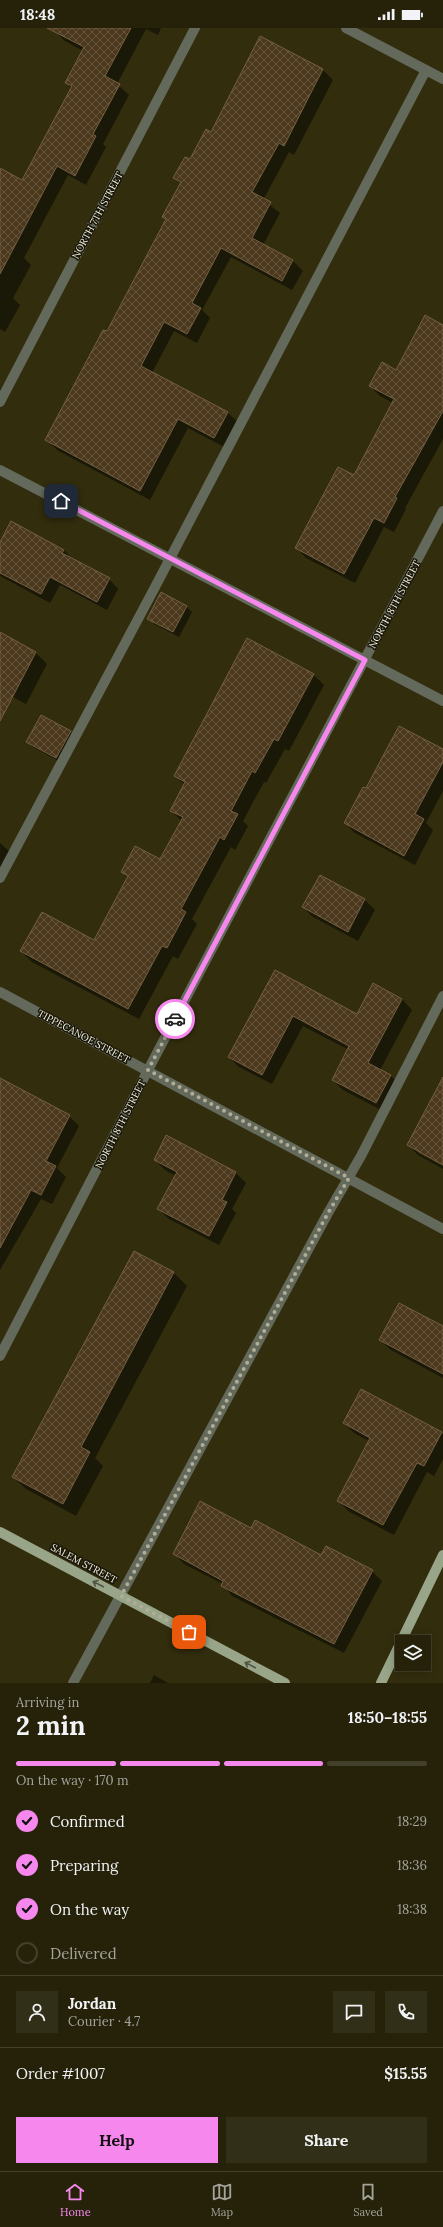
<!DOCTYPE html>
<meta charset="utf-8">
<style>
body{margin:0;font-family:Lora,serif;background:#322f18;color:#f1f3f6;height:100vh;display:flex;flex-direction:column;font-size:15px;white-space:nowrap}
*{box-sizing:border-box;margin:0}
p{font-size:13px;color:#a4a49c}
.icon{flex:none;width:22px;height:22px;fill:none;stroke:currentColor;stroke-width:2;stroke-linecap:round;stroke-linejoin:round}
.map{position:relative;height:1655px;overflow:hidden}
.sheet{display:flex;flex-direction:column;background:#26220a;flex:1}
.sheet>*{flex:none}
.buttons{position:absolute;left:395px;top:1607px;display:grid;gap:8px}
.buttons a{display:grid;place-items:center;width:36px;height:36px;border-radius:0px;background:#26220a;box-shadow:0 2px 10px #0003,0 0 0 1px #423f2b;font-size:20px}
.pin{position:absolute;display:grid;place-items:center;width:34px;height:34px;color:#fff;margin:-17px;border-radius:8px;box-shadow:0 2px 6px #0006}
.courier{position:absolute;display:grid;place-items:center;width:40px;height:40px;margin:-20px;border:3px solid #f688ed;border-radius:50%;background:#fff;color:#222;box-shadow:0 1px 5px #0007}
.summary em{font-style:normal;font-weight:700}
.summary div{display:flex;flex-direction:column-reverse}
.summary{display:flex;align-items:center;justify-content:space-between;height:68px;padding:0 16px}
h1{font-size:26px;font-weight:700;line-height:30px}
.bar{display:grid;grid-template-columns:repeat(4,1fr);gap:6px 4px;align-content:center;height:48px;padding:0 16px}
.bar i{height:5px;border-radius:3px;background:#423f2b}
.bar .selected{background:#f688ed}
.bar p{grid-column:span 4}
.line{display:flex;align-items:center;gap:10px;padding:0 16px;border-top:1px solid #423f2b}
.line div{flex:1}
.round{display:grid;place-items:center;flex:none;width:42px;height:42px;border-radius:0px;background:#322f18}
ol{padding:0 16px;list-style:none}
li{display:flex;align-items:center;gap:12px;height:44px}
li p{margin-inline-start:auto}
li .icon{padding:4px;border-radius:50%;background:#f688ed;color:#111;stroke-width:4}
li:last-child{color:#a4a49c}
li i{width:22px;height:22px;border:2px solid #423f2b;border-radius:50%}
.primary-button{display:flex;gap:8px;margin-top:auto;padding:8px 16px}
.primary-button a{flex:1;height:46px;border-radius:0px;background:#f688ed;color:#111;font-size:16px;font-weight:700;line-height:46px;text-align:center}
.primary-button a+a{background:#322f18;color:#f1f3f6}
.status{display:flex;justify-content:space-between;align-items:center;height:28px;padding:0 20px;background:#26220a;direction:ltr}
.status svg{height:11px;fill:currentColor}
.menu{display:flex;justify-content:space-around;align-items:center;height:56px;border-top:1px solid #423f2b;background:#26220a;font-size:11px;color:#a4a49c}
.menu a{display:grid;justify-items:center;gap:2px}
.menu .selected{color:#f688ed}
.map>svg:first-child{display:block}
.shadow{fill:#0007}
.building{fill:url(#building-cross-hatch);stroke:#745f43}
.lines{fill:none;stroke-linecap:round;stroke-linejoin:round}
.minor{stroke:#63695b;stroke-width:10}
.major{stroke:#98a589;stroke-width:10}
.oneway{stroke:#525642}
.done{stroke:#b1ad96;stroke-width:4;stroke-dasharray:0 7.2}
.route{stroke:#f688ed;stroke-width:5}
.labels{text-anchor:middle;stroke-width:3;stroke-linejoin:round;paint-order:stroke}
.street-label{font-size:10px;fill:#f5f2df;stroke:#181608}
</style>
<div class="status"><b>18:48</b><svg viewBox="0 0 49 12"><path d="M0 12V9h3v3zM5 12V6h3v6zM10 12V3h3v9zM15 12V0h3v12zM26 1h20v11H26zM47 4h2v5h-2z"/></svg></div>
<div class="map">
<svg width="443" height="1655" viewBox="0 0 443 1655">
<defs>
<pattern id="building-cross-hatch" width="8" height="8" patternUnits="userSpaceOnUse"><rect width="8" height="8" fill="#4c391d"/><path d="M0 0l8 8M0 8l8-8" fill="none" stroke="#66563d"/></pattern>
</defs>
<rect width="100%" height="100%" fill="#322d0d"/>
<!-- shadow -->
<g class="shadow">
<polygon points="57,0 161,0 158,7 146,1 117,56 129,67 103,116 106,119 86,157 68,147 24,230 31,237 13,270 20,277 5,304 0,301 0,141 23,153 72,60 66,55 83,23 65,13 55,3"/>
<polygon points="260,9 323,42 333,52 294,127 289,124 263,172 280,185 263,217 293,233 303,243 292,262 231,229 202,282 210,290 197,315 174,303 152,345 228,385 238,394 224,419 188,400 150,472 57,422 47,412 167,192 163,189 181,156 175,150 211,105"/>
<polygon points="443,298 443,411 405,480 406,481 394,504 384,499 355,555 306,530 296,519 355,449 393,375 380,368 370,358 397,343"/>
<polygon points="11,495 64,522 73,532 109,551 118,561 107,582 60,557 50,575 0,548 0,516"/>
<polygon points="162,566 187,579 192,584 179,609 154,596 149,590"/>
<polygon points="0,606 35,624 47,636 26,676 11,668 0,689"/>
<polygon points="313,646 324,657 289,723 285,721 266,755 264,754 243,793 248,798 235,822 231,819 192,891 197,896 178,931 173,928 139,991 32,934 21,923 94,913 128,850 122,844 161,832 182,793 171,783 185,757 175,748"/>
<polygon points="70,704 76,709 62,735 33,719 27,714"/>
<polygon points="443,722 443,763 426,795 433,802 415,837 355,805 345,795 366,762"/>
<polygon points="0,815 10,824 0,843"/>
<polygon points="365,872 375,882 358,913 313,889 303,879"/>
<polygon points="276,944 357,987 374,956 402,971 412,982 380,1042 391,1048 401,1058 387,1085 343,1062 333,1052 349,1022 303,998 272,1056 239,1039 229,1029"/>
<polygon points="0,1051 69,1088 79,1098 57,1140 66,1149 52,1176 41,1171 0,1242"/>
<polygon points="443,1084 443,1136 418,1123 418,1125 443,1138 443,1141 418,1127 408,1117"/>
<polygon points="167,1109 236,1145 246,1155 232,1181 236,1185 219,1217 169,1191 158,1181 176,1148 165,1142 155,1132"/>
<polygon points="134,1224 174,1245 187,1258 95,1430 103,1438 76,1488 26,1461 13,1449"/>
<polygon points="443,1299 443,1350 391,1322 380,1312"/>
<polygon points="344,1395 443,1406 443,1431 434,1448 427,1444 394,1507 348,1483 338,1472 369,1413 354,1405"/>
<polygon points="252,1502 322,1529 372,1543 382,1553 344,1625 232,1568 223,1556 184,1536 174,1525"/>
<polygon points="154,1647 168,1655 150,1655"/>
</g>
<!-- building -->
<g class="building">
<polygon points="47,0 131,0 105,48 120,56 93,106 96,108 75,148 57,138 0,246 0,140 22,152 72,58 65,55 84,19"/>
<polygon points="260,8 323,41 284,118 279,115 252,164 271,174 252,210 293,232 282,253 221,220 192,275 201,280 187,306 164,294 141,338 228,384 214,410 178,391 140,463 45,412 103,302 107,303 166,191 162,189 181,154 173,150 185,129 190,131 206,101 211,104"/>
<polygon points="425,287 443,297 443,383 395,469 397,470 384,495 374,490 344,546 295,520 338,439 354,447 394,371 369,358 382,334 396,342"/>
<polygon points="11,493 64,522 62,525 110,550 97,574 50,549 41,566 0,545 0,514"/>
<polygon points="161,564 187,578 173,604 147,591"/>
<polygon points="0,604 36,624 0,693"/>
<polygon points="247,610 314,646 278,713 274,711 255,745 252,743 231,783 238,786 224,812 220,809 181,881 186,884 167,920 162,918 128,981 20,923 42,884 94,912 128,848 121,844 135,818 160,831 183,789 170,783 185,754 174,748"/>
<polygon points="41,687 71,703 56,730 26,714"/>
<polygon points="399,698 443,721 443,734 415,786 424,791 404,828 344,795 363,759 366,760"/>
<polygon points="320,847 365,871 348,904 302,879"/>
<polygon points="275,942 357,986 373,955 402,971 368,1035 391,1047 376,1075 332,1052 349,1018 293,988 262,1047 228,1029"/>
<polygon points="443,1049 443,1137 407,1117"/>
<polygon points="0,1050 70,1087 46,1133 56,1138 41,1167 31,1162 0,1220"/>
<polygon points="166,1107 236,1144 222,1172 227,1174 209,1208 157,1181 177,1144 154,1132"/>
<polygon points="134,1223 174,1244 81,1419 90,1424 63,1476 12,1449"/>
<polygon points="399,1275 443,1298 443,1346 379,1312"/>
<polygon points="361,1361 442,1404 424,1438 417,1435 383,1497 337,1473 370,1410 343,1395"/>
<polygon points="200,1473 251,1500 255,1492 321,1527 326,1518 373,1542 334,1616 221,1558 223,1553 173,1526"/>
</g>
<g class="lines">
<!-- minor -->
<g class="minor">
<polyline points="346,0 443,51"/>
<polyline points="0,374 195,0"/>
<polyline points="0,442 443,673"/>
<polyline points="0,850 154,561 426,42"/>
<polyline points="0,964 443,1201"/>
<polyline points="0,1328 148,1042 443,483"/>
<polyline points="73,1655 328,1185 361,1128 443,968"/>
</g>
<!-- major -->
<g class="major">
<polyline points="0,1504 285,1655"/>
<polyline points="381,1655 443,1527"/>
</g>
</g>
<!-- one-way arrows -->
<defs><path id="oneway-shaft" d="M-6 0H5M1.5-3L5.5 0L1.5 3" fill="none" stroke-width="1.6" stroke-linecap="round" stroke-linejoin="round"/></defs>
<g class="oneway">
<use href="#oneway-shaft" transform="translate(98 1556) rotate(-152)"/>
<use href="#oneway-shaft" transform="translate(250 1637) rotate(-152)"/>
</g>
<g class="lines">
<!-- done -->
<polyline class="done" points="175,991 148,1042 349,1150 328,1185 121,1568 189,1604"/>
<!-- route -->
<polyline class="route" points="61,473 365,632 175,991"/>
</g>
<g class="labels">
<!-- street labels -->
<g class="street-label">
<text transform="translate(97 187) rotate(-62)" y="4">NORTH 7TH STREET</text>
<text transform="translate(394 576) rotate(-62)" y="4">NORTH 8TH STREET</text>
<text transform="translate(84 1008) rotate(28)" y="4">TIPPECANOE STREET</text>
<text transform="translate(120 1096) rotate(-63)" y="4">NORTH 8TH STREET</text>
<text transform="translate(84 1535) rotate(28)" y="4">SALEM STREET</text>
</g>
</g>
</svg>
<div class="buttons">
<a><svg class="icon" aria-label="layers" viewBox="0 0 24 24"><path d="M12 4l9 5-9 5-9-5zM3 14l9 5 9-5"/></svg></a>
</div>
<div class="pin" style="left:189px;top:1604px;background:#ea580c"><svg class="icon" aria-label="bag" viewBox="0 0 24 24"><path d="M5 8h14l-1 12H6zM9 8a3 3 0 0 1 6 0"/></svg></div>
<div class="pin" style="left:61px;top:473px;background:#1f2937"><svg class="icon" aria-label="home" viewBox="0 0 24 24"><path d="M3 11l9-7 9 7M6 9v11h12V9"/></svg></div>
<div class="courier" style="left:175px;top:991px"><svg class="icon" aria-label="car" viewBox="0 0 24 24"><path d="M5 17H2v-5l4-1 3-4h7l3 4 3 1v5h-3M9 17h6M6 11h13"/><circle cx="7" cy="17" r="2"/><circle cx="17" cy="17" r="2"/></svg></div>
</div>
<section class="sheet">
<div class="summary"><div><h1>2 min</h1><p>Arriving in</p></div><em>18:50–18:55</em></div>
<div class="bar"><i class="selected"></i><i class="selected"></i><i class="selected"></i><i></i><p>On the way · 170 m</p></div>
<ol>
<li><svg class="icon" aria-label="check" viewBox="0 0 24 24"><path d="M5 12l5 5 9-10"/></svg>Confirmed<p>18:29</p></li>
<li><svg class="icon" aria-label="check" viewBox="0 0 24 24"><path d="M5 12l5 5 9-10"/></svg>Preparing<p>18:36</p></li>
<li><svg class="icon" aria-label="check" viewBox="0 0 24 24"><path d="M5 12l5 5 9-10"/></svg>On the way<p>18:38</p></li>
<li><i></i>Delivered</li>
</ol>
<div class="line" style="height:72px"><a class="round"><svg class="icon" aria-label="person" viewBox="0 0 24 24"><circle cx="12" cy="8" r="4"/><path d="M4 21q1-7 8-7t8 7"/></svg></a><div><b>Jordan</b><p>Courier · 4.7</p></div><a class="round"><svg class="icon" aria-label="chat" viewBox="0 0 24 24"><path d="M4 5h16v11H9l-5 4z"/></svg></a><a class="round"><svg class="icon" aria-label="phone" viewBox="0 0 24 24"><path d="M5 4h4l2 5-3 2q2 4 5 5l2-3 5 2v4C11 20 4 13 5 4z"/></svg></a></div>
<div class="line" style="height:52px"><div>Order #1007</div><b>$15.55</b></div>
<div class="primary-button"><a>Help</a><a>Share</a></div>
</section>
<nav class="menu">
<a class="selected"><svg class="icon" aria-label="home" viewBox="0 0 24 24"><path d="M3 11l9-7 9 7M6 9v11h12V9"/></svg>Home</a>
<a><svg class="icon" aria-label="map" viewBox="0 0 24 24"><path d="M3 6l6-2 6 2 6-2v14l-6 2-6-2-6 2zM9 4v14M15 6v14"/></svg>Map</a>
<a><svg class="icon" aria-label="saved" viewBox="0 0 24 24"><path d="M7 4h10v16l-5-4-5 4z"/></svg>Saved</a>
</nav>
